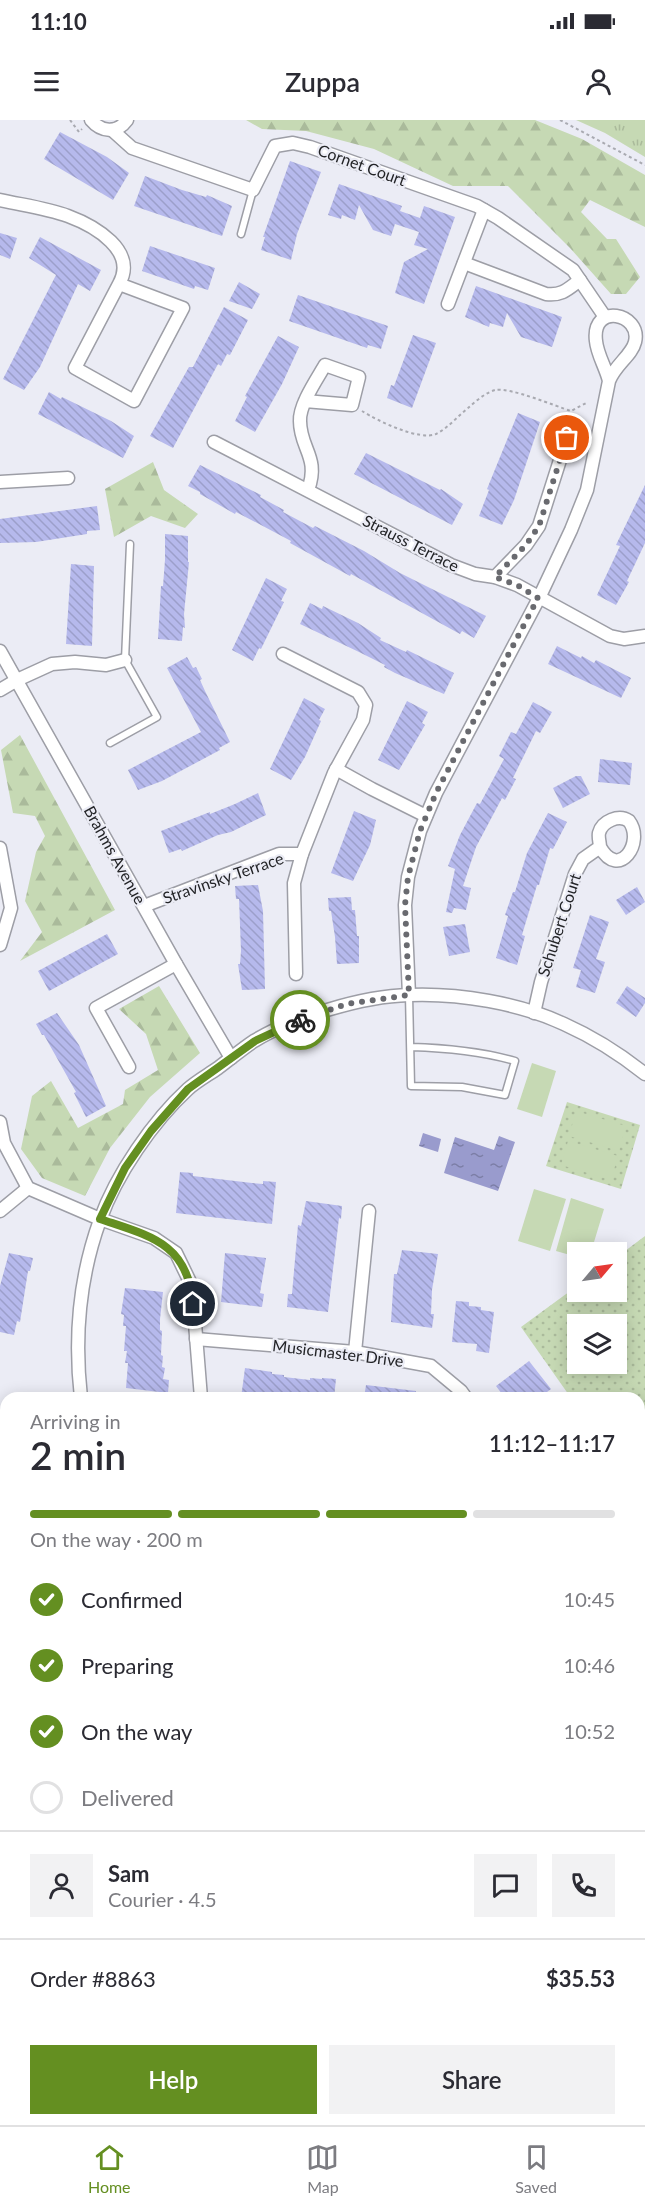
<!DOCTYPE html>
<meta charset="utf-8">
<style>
body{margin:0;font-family:Lato,sans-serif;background:#f2f2f3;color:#2b2b33;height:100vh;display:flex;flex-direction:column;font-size:22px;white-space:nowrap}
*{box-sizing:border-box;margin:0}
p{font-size:20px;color:#7c7c81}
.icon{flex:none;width:33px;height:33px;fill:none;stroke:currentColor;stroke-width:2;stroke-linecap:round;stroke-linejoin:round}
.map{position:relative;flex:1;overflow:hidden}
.side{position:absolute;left:0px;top:1272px;width:645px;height:734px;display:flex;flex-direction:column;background:#fff;border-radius:18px 18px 0 0;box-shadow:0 3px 15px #0003}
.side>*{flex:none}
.needle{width:39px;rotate:61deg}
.tools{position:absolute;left:567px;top:1122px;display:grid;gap:12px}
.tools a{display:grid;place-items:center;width:60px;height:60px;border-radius:0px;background:#fff;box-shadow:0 3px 15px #0003;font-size:30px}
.pin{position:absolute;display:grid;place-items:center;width:51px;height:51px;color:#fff;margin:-26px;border:3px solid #fff;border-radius:50%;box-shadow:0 2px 6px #0007}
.courier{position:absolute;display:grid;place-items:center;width:60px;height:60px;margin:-30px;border:4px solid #648f21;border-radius:50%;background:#fff;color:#222;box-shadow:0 2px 8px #0007}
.summary em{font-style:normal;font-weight:600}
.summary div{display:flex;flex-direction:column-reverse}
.summary{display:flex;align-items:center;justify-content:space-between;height:102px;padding:0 30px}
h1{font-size:39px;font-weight:600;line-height:45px}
.bar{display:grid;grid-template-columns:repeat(4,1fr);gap:9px 6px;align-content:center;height:72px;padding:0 30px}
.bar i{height:8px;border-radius:4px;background:#e1e1e2}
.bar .active{background:#648f21}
.bar p{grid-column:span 4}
.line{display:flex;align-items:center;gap:15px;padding:0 30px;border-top:2px solid #e1e1e2}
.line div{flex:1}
.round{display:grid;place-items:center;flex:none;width:63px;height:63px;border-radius:0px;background:#f2f2f3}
ol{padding:0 30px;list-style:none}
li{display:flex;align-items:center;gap:18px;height:66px}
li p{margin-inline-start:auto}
li .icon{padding:6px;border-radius:50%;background:#648f21;color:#fff;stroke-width:4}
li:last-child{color:#7c7c81}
li i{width:33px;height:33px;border:3px solid #e1e1e2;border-radius:50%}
.action{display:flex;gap:12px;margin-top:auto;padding:12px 30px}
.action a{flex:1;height:69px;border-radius:0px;background:#648f21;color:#fff;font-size:24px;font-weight:600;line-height:69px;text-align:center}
.action a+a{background:#f2f2f3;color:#2b2b33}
.status{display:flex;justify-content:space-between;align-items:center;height:42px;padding:0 30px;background:#fff;direction:ltr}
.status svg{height:16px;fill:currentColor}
header{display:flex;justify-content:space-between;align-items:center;height:78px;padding:0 30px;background:#fff;font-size:27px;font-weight:600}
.tabs{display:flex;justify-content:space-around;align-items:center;height:84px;border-top:2px solid #e1e1e2;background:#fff;font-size:16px;color:#7c7c81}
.tabs a{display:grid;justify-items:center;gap:3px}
.tabs .active{color:#648f21}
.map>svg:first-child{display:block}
.grass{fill:url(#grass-tufts)}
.forest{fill:url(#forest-firs)}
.park{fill:url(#park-dots);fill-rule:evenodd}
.garden{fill:#c6d9b4}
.water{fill:url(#water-ripples)}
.building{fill:url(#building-back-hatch)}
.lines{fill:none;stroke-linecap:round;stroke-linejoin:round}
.service-casing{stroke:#9d9ea6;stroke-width:9}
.minor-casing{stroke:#9d9ea6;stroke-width:15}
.path{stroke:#a9aab1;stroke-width:2;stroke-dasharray:3 3;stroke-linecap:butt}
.service{stroke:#fff;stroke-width:6}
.minor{stroke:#fff;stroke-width:12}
.done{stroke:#696a6f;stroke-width:6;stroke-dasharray:0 10.8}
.route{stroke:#648f21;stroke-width:8}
.labels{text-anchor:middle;stroke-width:4.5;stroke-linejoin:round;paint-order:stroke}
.street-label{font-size:16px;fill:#232427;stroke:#ebecf5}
</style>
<div class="status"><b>11:10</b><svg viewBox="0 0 49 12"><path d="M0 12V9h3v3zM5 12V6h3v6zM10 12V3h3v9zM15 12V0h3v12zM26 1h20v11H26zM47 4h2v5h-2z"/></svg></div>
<header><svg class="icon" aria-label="menu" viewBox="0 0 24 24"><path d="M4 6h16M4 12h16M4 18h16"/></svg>Zuppa<svg class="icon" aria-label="person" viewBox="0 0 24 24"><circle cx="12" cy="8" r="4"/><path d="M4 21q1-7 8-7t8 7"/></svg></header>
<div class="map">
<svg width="645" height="2005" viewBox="0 0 645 2005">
<defs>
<pattern id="grass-tufts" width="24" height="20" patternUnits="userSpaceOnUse" patternTransform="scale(1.5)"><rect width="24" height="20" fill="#c6d9b4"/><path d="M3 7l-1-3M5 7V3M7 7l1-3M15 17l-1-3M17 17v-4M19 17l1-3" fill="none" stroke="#aaba9b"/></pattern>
<pattern id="forest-firs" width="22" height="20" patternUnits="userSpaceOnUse" patternTransform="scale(1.5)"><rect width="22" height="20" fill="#c6d9b4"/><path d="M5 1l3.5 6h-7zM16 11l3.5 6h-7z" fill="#aaba9b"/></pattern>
<pattern id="park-dots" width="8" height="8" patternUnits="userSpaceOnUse" patternTransform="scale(1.5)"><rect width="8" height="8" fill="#c6d9b4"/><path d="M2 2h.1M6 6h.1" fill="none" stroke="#aaba9b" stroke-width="1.8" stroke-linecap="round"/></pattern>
<pattern id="water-ripples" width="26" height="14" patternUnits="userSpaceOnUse" patternTransform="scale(1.5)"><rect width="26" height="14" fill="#999bcd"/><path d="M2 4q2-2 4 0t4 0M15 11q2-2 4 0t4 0" fill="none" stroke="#7c7ea6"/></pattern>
<pattern id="building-back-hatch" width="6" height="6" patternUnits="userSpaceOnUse" patternTransform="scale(1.5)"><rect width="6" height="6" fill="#b6b9ec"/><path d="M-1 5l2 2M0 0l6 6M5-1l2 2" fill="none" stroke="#9c9fca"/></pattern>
</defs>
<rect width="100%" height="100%" fill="#ebecf5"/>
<!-- grass -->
<polygon class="grass" points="576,0 645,0 645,37 605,13"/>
<!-- forest -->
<g class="forest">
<polygon points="246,0 535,0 582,19 645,55 645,107 590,80 581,92 607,119 616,119 640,157 626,174 611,174 570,128 508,66 453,66 374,29 306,11 262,9"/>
<polygon points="153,342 164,370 198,394 185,408 151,396 114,417 105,369"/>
<polygon points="20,615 115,790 20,841 42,812 25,781 36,732 45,716 35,696 13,693 1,630"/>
<polygon points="159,866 200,933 150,977 110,1028 85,1076 42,1058 21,1029 32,976 51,961 78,1008 123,984 125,970 158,950 146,914 119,889"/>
<polygon points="0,1510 6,1512 6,1642 0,1638"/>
</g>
<!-- park -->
<g class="park">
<polygon points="567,982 640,1005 621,1069 546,1046"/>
<path d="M645,1116V1381L639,1372V1278H571L521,1207L577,1166L578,1172H616L617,1137ZM616,1204V1244H578V1204Z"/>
<polygon points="639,1818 645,1821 645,1954 639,1951"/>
</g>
<!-- garden -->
<g class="garden">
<polygon points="532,943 556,951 542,997 517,989"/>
<polygon points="576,991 626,1006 619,1031 569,1016"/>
<polygon points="568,1021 618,1036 611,1060 561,1045"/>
<polygon points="534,1069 566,1079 550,1131 518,1121"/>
<polygon points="571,1078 604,1089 591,1132 578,1132 577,1137 556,1131"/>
</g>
<!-- water -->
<g class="water">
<polygon points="423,1013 441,1019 438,1032 419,1026"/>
<polygon points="499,1016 515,1022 498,1071 444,1053 455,1017 494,1030"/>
</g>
<!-- building -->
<g class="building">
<polygon points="60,12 107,37 129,53 113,80 44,39"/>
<polygon points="290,41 321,52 297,114 291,140 261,130 265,117 263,117"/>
<polygon points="145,56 182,70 206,77 207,75 232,86 222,116 134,86"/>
<polygon points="339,64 402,86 400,91 420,98 424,86 455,97 424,184 395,173 404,142 428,129 414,125 419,112 395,104 391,116 373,110 359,85 355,100 342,95 341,99 328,95"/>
<polygon points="0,113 17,118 10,139 0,135"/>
<polygon points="40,117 101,150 90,171 78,164 40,247 24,270 3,259 56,155 29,138"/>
<polygon points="150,126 215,148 208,170 195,166 194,169 142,151"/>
<polygon points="239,162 260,174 252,189 229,181"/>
<polygon points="476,166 562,197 552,227 521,217 507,193 503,207 490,203 489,207 465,197"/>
<polygon points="298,175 388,206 381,229 368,225 367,228 289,201"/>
<polygon points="224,187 248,200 230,235 227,234 221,246 218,244 173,328 150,316 189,247 193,247"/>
<polygon points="413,215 436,223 412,288 387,278 391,265 394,266"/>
<polygon points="278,216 299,227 282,264 255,312 235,301 247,277 245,276"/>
<polygon points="49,272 61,279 62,277 111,301 134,316 123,338 38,294"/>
<polygon points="518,293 540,302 514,380 502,405 479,396 489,370 487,369"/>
<polygon points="366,333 440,370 441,369 463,384 452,405 354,354"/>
<polygon points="200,345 261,375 260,377 284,390 283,392 313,408 315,406 364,431 400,453 486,496 474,518 462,511 460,514 351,454 350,456 290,423 291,421 261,405 236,392 235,394 200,374 200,372 188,366"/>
<polygon points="645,365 645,423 627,461 629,462 616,485 597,475 620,426 616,425"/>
<polygon points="97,386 100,410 87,411 87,414 36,422 0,423 0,399"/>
<polygon points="165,414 188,416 188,442 189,442 184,494 185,508 183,507 182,521 158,519 161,466 163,466 165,440"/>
<polygon points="71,444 94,446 92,526 66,524"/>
<polygon points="266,458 287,469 281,481 284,482 261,529 259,528 253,541 232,530"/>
<polygon points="310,483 322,489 323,486 358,503 381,518 380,520 406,532 407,530 454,553 444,574 395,553 384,547 385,545 359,532 300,504"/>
<polygon points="557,526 581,538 582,536 594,543 596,540 631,558 621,578 548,544"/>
<polygon points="187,537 193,548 196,547 202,559 200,560 205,571 230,622 219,628 220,630 162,661 138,670 128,650 201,612 167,548"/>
<polygon points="304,578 325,589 319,600 321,601 305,637 291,660 270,649"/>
<polygon points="407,581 428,592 422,603 425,605 399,650 378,640"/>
<polygon points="533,582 552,592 540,613 536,611 513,658 516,659 505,680 502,678 476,727 463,766 471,768 466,790 454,788 452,793 446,792 455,749 448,746 460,715 477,683 480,684 504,639 499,636 511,612 516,614"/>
<polygon points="600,639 632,643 630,665 598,662"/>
<polygon points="576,656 581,656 590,674 563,688 553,668"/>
<polygon points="258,673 266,695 231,712 218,715 182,731 181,729 169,733 161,711 210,692 210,694 235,684"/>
<polygon points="354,691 376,700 370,725 353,761 331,753"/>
<polygon points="548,693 567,702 553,729 550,728 539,765 537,765 522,815 525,816 517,845 496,838 508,796 505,795 513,772 515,772 527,733"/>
<polygon points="258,765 263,791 265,869 242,870 238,844 240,844 241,831 239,779 236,779 235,766"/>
<polygon points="637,767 645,782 626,795 616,780"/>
<polygon points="351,777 352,790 355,790 357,816 359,816 359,843 337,844 335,817 331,791 329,791 328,778"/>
<polygon points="590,795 609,802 596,839 605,842 595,873 576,867 581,850 573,848"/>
<polygon points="465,804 470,832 449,836 443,807"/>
<polygon points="107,814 118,834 49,871 38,851"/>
<polygon points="627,866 645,878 645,883 636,897 616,883"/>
<polygon points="57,893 79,925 106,986 86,997 74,973 76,972 44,915 42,915 36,904"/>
<polygon points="180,1052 193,1053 193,1056 252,1063 263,1064 263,1061 276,1062 272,1104 176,1093"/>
<polygon points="306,1081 342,1086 341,1099 339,1098 328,1192 287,1187 288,1174 292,1174 298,1105 301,1106"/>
<polygon points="402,1130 438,1134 432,1170 431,1194 434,1194 432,1208 391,1202 394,1154 397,1154"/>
<polygon points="9,1133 33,1138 30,1151 28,1151 20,1202 17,1201 14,1215 0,1212 0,1166"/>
<polygon points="225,1133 266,1138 260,1173 264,1174 262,1187 221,1182"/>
<polygon points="125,1168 163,1172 160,1199 160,1210 162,1211 161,1235 163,1236 162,1247 165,1248 163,1259 169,1260 168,1273 126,1268 128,1243 125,1243 127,1231 124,1231 126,1206 123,1206 124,1195 121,1194"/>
<polygon points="456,1181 469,1182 469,1186 481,1187 481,1190 494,1192 489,1233 476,1231 477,1224 452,1222"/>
<polygon points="529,1241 551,1269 547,1272 552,1278 505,1278 496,1266"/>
<polygon points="245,1248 272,1252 272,1254 284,1255 284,1257 310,1260 310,1258 322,1259 322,1258 336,1259 334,1278 241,1278"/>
<polygon points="366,1265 416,1271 415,1278 364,1278"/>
</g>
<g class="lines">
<!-- service casing -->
<g class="service-casing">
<g id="service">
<polyline points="241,114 253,70"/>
<polyline points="110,623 157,597 125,540 130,424"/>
<path d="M409,875L411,966L462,967L505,975L515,941C480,931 447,928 411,927"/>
</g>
</g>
<!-- minor casing -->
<g class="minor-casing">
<g id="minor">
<path d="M91,0C101,12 117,14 127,0"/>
<polyline points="112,10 132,28 253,70 275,26 293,23 310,27 477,86 498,98 573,150 605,197"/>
<path d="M0,80C22,85 47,88 68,96C95,106 138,131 119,164L75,248L134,281L183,188L119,164"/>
<path d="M464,143L546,174C562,176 568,169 580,160"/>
<polyline points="448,184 484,90"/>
<path d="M305,281L352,285L359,257L325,245C317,259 299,285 300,301C300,329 320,337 308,370"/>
<polyline points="214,322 451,445 475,454 495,457 517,465 610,516 624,519 645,516"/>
<polyline points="0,362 68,358"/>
<polyline points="495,457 526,425 539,406 567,318"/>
<polyline points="0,531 176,844 231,938"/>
<polyline points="0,570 17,560 52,544 75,542 106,545 125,540"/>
<polyline points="336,649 372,669 426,696"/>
<polyline points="0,728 11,788 0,825"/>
<polyline points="144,786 279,734 302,734 334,653 363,600 366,585 358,572 283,534"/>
<polyline points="296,854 294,763 302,734"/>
<path d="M409,875L405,785L408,757L420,711L436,673L539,478L571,410L587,370L609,261C615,245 632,235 635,222C642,193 591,182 596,221C597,234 606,248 609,261"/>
<path d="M534,893L541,862L575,754L583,739L600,727C619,761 645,722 629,701C619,694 602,701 599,713C598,717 600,723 600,727"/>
<polyline points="129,947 96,888 176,844"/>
<polyline points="0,1002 4,1023 28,1068 100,1099 154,1118 176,1133 192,1166 201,1278"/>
<polyline points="0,1091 28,1068"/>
<polyline points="196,1219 355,1232 431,1246 461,1271 466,1278"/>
<polyline points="355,1232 369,1091"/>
<path d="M81,1278C74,1217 79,1158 100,1100C116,1055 153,1001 188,969C197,961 208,955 218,948C230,939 242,929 254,921C294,897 363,876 409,875C459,873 519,883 564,904C593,917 620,934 645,954"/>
<polyline points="0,1430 6,1432"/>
<polyline points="639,1515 645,1512"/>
<polyline points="0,1974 6,1974"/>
<polyline points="200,2000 202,2005"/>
<polyline points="366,2000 367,2005"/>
</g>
</g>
<!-- path -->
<g class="path">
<polyline points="70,0 79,12 82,9"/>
<polyline points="560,0 645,45"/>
<path d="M362,291C378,301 419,321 436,314C448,308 458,296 468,288C476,281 485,273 495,270C510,267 555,286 571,291L588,282"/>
</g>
<!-- service -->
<use href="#service" class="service"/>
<!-- minor -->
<use href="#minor" class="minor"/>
</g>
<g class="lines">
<!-- done -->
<polyline class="done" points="300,900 347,884 409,875 405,785 408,757 420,711 436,673 538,478 517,465 495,457 526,425 539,406 567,318"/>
<!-- route -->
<path class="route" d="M193,1184C188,1123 150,1116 100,1099L125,1048L151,1011L188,969L255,921L300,900"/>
</g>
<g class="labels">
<!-- street labels -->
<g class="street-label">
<text transform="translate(362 45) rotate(20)" y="6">Cornet Court</text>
<text transform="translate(411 423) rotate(27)" y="6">Strauss Terrace</text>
<text transform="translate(115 735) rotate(61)" y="6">Brahms Avenue</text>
<text transform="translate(223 758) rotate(-19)" y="6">Stravinsky Terrace</text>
<text transform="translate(559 805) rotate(-72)" y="6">Schubert Court</text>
<text transform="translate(338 1233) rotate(7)" y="6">Musicmaster Drive</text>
</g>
</g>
</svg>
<div class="tools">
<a><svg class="needle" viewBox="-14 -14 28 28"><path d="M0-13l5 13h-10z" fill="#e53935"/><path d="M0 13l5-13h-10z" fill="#7c7c81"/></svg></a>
<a><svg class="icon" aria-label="layers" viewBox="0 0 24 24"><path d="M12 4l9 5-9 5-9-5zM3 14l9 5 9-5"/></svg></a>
</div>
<div class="pin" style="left:567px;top:318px;background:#ea580c"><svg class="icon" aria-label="bag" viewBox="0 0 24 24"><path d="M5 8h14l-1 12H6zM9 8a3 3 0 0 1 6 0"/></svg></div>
<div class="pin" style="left:193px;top:1184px;background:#1f2937"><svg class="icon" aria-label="home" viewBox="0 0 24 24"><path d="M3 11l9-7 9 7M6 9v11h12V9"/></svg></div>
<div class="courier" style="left:300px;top:900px"><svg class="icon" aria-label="bike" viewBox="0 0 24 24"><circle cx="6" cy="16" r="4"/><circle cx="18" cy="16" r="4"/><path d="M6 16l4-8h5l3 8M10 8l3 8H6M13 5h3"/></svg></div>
<section class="side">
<div class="summary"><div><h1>2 min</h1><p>Arriving in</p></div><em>11:12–11:17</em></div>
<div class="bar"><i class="active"></i><i class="active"></i><i class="active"></i><i></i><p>On the way · 200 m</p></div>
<ol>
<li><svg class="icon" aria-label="check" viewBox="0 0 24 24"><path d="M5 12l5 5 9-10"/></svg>Confirmed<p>10:45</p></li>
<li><svg class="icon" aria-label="check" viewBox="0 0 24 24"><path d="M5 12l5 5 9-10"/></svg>Preparing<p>10:46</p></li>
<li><svg class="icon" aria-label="check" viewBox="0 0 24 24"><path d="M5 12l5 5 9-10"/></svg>On the way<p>10:52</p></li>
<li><i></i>Delivered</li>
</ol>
<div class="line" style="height:108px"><a class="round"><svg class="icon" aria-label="person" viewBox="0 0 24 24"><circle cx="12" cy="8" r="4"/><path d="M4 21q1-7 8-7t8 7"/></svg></a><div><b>Sam</b><p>Courier · 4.5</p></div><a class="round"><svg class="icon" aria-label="chat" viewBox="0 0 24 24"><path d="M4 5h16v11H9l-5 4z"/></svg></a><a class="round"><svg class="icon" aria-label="phone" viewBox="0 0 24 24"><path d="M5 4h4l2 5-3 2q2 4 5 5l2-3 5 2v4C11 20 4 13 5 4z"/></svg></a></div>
<div class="line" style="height:78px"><div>Order #8863</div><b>$35.53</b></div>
<div class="action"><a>Help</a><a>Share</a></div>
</section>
</div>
<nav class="tabs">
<a class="active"><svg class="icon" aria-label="home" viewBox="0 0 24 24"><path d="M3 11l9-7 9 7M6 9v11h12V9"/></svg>Home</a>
<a><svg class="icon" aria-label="map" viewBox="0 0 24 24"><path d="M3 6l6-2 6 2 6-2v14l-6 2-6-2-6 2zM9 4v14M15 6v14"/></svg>Map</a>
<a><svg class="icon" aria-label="saved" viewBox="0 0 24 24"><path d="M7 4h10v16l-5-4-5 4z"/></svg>Saved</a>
</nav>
